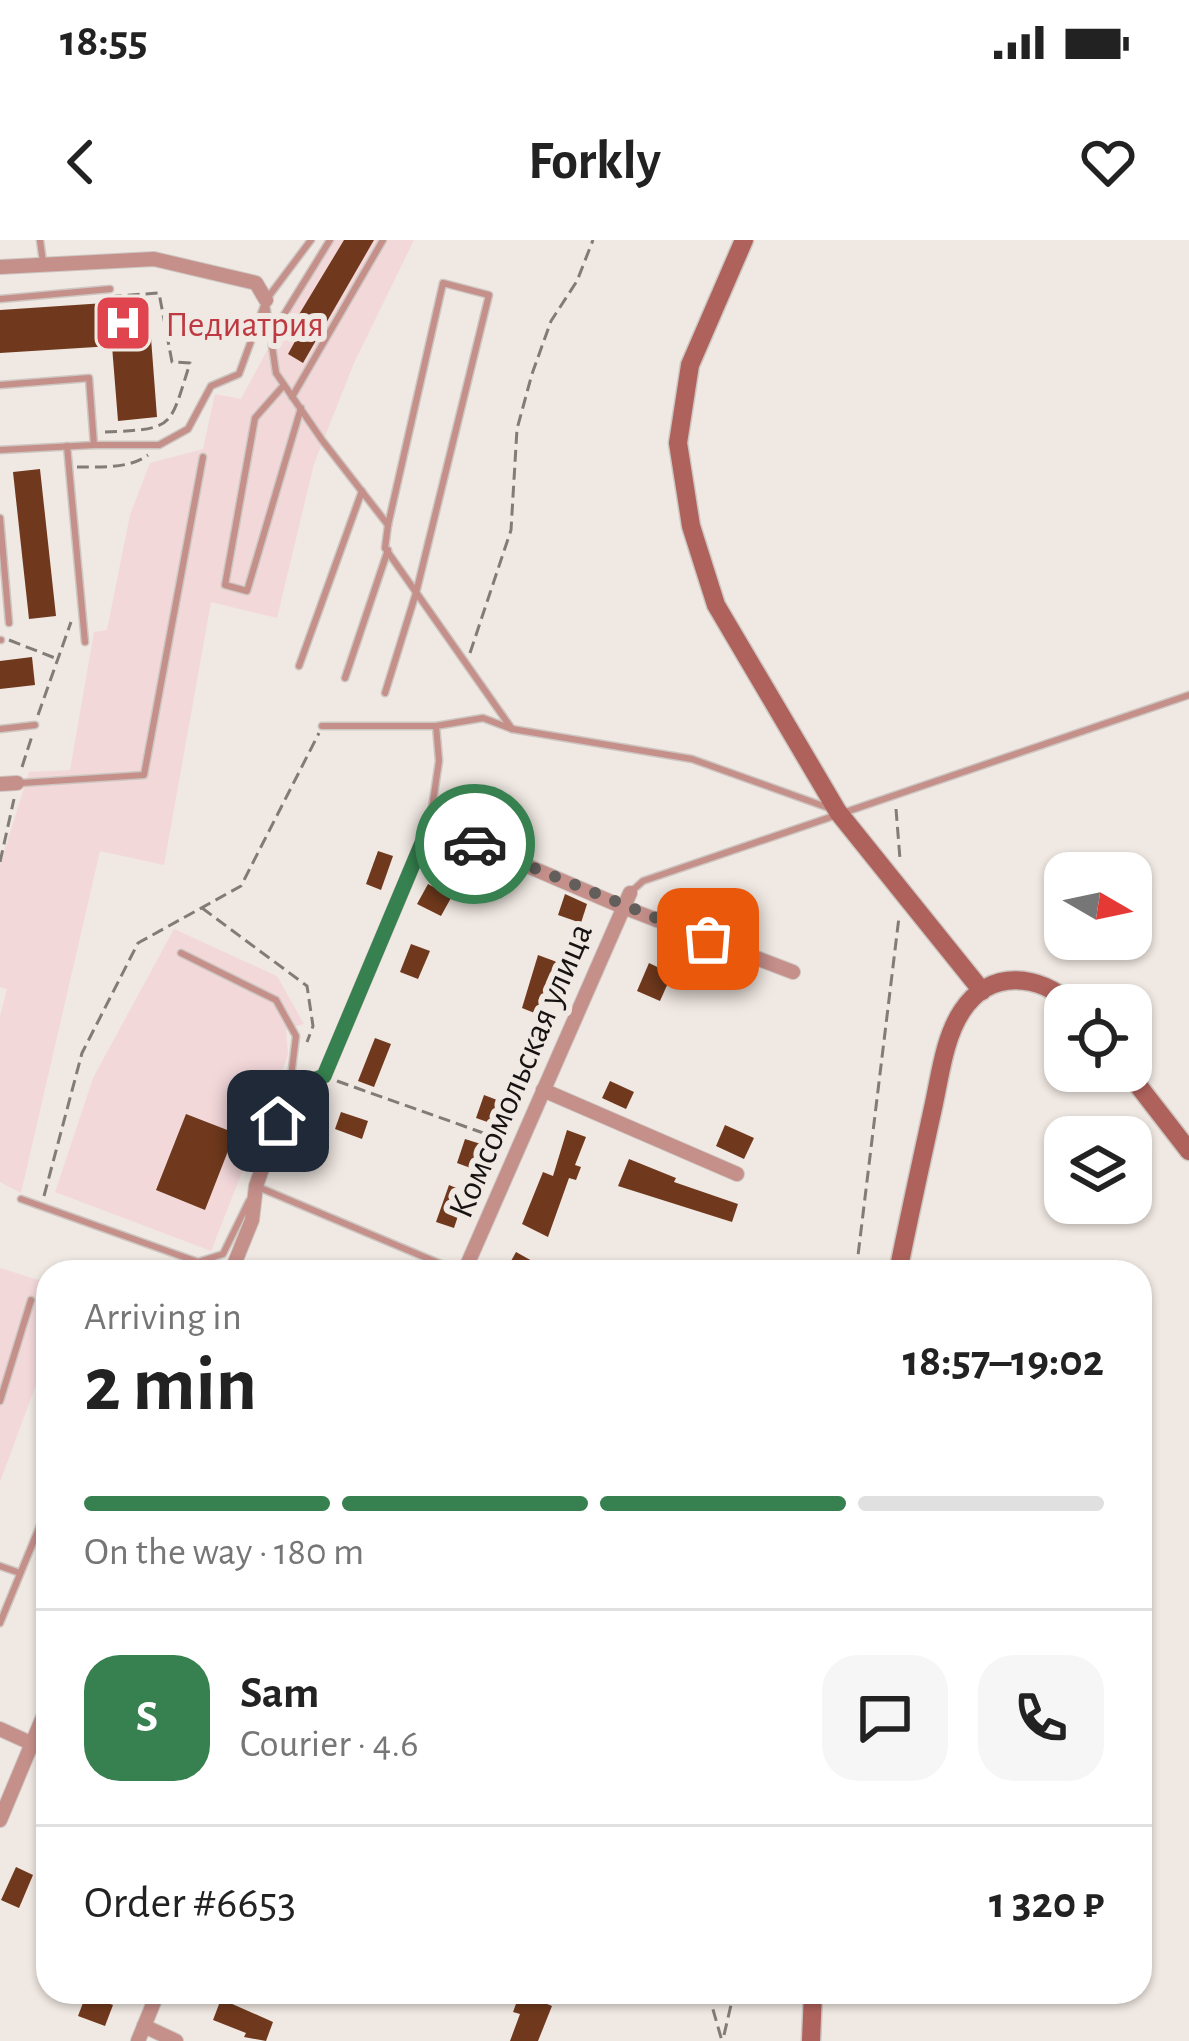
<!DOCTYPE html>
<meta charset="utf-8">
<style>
body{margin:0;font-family:"Alegreya Sans",sans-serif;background:#f6f6f6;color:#222;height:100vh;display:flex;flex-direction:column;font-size:45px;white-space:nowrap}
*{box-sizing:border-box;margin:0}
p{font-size:39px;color:#767676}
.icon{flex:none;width:66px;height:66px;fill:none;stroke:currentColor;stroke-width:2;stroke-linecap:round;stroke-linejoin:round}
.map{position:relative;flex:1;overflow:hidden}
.sheet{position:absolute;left:36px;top:1020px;width:1116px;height:744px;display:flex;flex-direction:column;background:#fff;border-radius:36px;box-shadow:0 3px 9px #0004}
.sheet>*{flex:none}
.needle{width:78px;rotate:99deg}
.fabs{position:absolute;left:1044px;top:612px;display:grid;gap:24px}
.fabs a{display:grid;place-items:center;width:108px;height:108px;border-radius:24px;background:#fff;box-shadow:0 3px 9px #0004;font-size:60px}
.pin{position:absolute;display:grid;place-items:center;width:102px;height:102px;color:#fff;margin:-51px;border-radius:24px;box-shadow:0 6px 18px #0006}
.courier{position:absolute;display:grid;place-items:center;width:120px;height:120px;margin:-60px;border:9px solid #36814f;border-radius:50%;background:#fff;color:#222;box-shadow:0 3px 15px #0007}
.overview em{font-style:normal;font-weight:600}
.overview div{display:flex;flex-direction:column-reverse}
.overview{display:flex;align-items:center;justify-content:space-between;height:204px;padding:0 48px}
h1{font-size:78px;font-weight:600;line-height:90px}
.bar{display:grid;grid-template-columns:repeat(4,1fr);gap:18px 12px;align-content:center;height:144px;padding:0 48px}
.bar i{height:15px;border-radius:9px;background:#e0e0e0}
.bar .on{background:#36814f}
.bar p{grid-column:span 4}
.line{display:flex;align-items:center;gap:30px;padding:0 48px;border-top:3px solid #e0e0e0}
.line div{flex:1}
.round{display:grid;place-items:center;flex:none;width:126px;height:126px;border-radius:36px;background:#f6f6f6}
.status{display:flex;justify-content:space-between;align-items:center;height:84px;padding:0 60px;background:#fff;direction:ltr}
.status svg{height:33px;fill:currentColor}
header{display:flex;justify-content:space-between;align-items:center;height:156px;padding:0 48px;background:#fff;font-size:54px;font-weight:600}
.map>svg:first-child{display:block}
.industrial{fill:#f3d8da}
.building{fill:#70391d}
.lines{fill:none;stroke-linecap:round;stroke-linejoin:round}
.lane-casing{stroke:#cdc6c1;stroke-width:9}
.street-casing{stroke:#cdc6c1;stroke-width:16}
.secondary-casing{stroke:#cdc6c1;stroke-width:21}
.path{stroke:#817c78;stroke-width:3;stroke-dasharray:12 6;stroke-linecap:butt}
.lane{stroke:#c58f8a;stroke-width:6}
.street{stroke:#c58f8a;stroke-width:14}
.secondary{stroke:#af625c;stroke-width:18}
.done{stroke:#625e5b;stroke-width:12;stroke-dasharray:0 21.6}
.route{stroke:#36814f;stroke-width:15}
.labels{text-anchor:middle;stroke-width:12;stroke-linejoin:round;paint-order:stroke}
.health-label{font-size:36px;fill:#be3a42;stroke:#f0e8e2;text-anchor:start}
.street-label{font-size:36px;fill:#161312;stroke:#f0e8e2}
</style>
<div class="status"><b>18:55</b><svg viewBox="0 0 49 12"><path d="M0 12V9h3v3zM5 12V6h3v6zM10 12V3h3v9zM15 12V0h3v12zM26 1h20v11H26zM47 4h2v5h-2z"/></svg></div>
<header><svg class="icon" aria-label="back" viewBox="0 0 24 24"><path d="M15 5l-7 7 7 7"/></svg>Forkly<svg class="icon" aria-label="heart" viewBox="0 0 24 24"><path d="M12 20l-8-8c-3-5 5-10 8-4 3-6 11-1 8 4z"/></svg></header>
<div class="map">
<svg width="1189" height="1801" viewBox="0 0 1189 1801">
<rect width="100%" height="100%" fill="#f0e8e2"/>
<!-- industrial -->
<g class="industrial">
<polygon points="326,0 414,0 354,123 314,224 277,378 211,362 164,625 100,611 21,953 0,942 0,776 7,749 0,747 0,625 29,532 70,530 94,392 107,390 130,275 150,223 203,209 215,154 241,159"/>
<polygon points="174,689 277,736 304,784 286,789 288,815 211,1011 55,952 93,838"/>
<polygon points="0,1028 42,1041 48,1053 48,1112 0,1242"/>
</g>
<!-- building -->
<g class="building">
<polygon points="344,0 374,0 303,123 288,114 298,96 289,91"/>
<polygon points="120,62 125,100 151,98 157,177 118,181 112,106 0,113 0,70"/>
<polygon points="40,229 56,376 29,379 13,232"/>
<polygon points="32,417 35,445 0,449 0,421"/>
<polygon points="378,611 393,616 381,650 366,644"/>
<polygon points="450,624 478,637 471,653 457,647 441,676 417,664 428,644 439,650"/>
<polygon points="565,654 587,664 581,683 558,675"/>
<polygon points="411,704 430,711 418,739 400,732"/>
<polygon points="538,715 565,725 542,776 522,768"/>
<polygon points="649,723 672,734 660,761 637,751"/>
<polygon points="375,798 391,804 374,847 358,841"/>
<polygon points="610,841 634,852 626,869 602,858"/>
<polygon points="484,855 505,863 496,885 476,878"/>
<polygon points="341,872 368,881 362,899 335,889"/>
<polygon points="186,874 235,893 205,970 156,950"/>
<polygon points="725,885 754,898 744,919 716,906"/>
<polygon points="567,890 586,897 575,925 581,927 576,940 569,938 548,997 522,984 543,932 553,936"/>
<polygon points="465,899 484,905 476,930 457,923"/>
<polygon points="629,919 676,938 674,942 738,964 732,982 618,946"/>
<polygon points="449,945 466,952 454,988 436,982"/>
<polygon points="516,1012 552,1032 505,1032"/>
<polygon points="16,1627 33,1635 19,1668 1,1660"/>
<polygon points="520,1753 552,1766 538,1801 510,1801 520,1774 513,1772"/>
<polygon points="86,1755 113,1765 105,1786 78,1776"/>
<polygon points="221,1759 273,1782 266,1801 244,1797 246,1793 213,1780"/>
</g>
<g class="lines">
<!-- lane casing -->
<g class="lane-casing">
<g id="lane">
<polyline points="40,0 43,22"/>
<polyline points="0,59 110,49"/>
<polyline points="266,64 276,133 322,200 388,285 385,308 512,489"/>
<polyline points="272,94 330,0"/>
<polyline points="0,145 89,138 94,205 0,210"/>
<polyline points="284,145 255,178 225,345 247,351 301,168"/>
<polyline points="292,157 383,0"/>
<polyline points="94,205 159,205 188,189 211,146 239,134 266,60 311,0"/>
<polyline points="67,206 85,402"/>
<polyline points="0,278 9,383"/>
<polyline points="0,400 1,400"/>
<polyline points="299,426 362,251"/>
<polyline points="345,438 388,310"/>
<polyline points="385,453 416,353 489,55 443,43 388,285"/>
<polyline points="322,486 436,486"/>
<polyline points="0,489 35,485"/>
<polyline points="21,543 144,535 203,217"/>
<polyline points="430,581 439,521 436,486 483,478 512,489 692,519 829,568"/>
<polyline points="633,650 643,641 1189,455"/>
<polyline points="181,713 276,760 296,796 290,845"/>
<polyline points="258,947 460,1032"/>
<polyline points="21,959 198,1022 223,1014 249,961"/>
<polyline points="0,1161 31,1060"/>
<polyline points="0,1326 20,1333"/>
<polyline points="0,1383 48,1266"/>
</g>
</g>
<!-- street casing -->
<g class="street-casing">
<g id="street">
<polyline points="0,27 154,19 256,43 266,60"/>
<polyline points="0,544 17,543"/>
<polyline points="543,850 737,934"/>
<polyline points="231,1032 252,980 256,946 290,849 324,836 430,584 623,667 793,732"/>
<polyline points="464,1032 630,653"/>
<polyline points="0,1489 48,1511"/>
<polyline points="0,1580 48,1465"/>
<polyline points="144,1786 176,1801"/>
<polyline points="138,1801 158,1752"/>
</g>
</g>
<!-- secondary casing -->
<g class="secondary-casing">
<g id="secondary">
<polyline points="744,0 690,125 678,203 691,286 716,365 838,572 982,751"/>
<polyline points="1127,831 1189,911"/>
<path d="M898,1032C909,977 921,923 933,868C940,837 944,798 962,771C990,728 1039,734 1073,765"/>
<polyline points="811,1801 813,1752"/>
</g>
</g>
<!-- path -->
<g class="path">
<path d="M105,192C175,189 169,189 190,123L172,122L159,53L115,56"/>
<path d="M77,227C100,227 129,229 148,215"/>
<polyline points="9,400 55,418"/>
<polyline points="470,413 511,290 517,189 532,134 551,81 577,41 593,0"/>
<polyline points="38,475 71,382"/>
<polyline points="22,527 32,496"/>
<polyline points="896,569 900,619"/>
<polyline points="0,622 14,559"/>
<polyline points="202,668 307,746 313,786 307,802"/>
<polyline points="337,841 503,900"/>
<polyline points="44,956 82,813 138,703 241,646 319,493"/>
<polyline points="856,1032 899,677"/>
<polyline points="708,1752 722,1801"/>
<polyline points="724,1795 734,1752"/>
</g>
<!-- lane -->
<use href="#lane" class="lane"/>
<!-- street -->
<use href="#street" class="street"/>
<!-- secondary -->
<use href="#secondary" class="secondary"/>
</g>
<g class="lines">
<!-- done -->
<polyline class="done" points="475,604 708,699"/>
<!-- route -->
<polyline class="route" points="278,881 290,849 324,836 430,584 475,604"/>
</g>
<!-- icons -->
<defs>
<g id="hospital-square" transform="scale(3)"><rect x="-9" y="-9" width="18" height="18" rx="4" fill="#e0444e" stroke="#f0e8e2"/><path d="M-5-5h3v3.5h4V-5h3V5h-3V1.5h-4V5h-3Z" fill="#fff"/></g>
</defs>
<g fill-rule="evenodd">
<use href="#hospital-square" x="123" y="83"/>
</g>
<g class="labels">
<!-- health labels -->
<g class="health-label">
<text x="165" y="96">Педиатрия</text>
</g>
<!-- street labels -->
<g class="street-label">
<text transform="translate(519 830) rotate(-67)" y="13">Комсомольская улица</text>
</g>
</g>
</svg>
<div class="fabs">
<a><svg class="needle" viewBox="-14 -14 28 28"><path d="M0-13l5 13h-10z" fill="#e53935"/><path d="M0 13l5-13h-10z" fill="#767676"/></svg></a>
<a><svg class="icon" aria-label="locate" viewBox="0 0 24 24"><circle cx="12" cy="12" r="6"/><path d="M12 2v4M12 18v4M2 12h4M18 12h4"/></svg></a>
<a><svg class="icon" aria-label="layers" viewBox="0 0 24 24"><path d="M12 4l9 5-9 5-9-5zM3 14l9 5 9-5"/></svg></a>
</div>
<div class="pin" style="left:708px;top:699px;background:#ea580c"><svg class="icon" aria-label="bag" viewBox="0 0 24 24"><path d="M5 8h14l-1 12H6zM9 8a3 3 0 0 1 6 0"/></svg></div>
<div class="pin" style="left:278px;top:881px;background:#1f2937"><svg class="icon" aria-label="home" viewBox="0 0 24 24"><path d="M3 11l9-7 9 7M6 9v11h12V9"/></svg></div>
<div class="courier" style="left:475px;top:604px"><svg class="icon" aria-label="car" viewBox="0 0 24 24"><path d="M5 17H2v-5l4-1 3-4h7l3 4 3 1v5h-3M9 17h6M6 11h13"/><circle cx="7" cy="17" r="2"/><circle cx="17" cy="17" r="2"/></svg></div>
<section class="sheet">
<div class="overview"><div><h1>2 min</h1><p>Arriving in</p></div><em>18:57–19:02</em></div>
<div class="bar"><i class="on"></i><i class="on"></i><i class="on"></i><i></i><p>On the way · 180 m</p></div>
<div class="line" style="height:216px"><b class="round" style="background:#36814f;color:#fff">S</b><div><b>Sam</b><p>Courier · 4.6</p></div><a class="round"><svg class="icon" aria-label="chat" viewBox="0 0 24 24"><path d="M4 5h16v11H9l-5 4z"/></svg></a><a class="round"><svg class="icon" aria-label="phone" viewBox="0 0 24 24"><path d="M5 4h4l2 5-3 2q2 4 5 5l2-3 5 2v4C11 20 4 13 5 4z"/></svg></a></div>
<div class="line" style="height:156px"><div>Order #6653</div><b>1 320 ₽</b></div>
</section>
</div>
